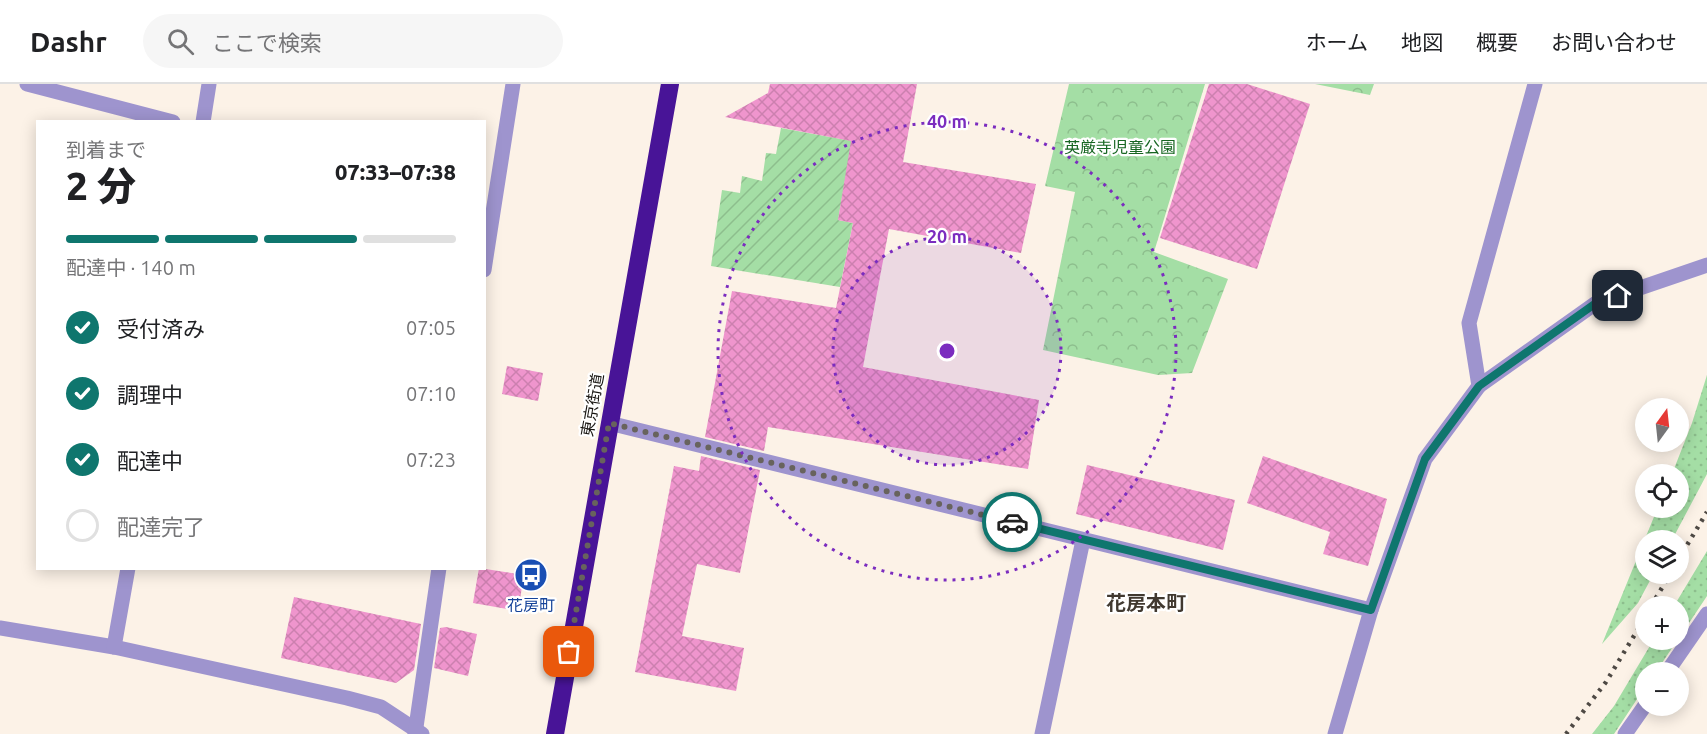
<!DOCTYPE html>
<html lang="ja">
<meta charset="utf-8">
<style>
body{margin:0;font-family:Ubuntu,"Noto Sans JP",sans-serif;background:#f6f6f6;color:#202124;height:100vh;display:flex;flex-direction:column;font-size:22px;white-space:nowrap}
*{box-sizing:border-box;margin:0}
p{font-size:20px;color:#757577}
.icon{flex:none;width:33px;height:33px;fill:none;stroke:currentColor;stroke-width:2;stroke-linecap:round;stroke-linejoin:round}
.map{position:relative;flex:1;overflow:hidden}
.panel{position:absolute;left:36px;top:36px;width:450px;height:450px;display:flex;flex-direction:column;background:#fff;border-radius:0px;box-shadow:0 3px 15px #0003}
.panel>*{flex:none}
.needle{width:39px;rotate:15deg}
.fabs{position:absolute;left:1635px;top:314px;display:grid;gap:12px}
.fabs a{display:grid;place-items:center;width:54px;height:54px;border-radius:50%;background:#fff;box-shadow:0 3px 15px #0003;font-size:30px}
.pin{position:absolute;display:grid;place-items:center;width:51px;height:51px;color:#fff;margin:-26px;border-radius:12px;box-shadow:0 3px 9px #0006}
.courier{position:absolute;display:grid;place-items:center;width:60px;height:60px;margin:-30px;border:4px solid #0f766e;border-radius:50%;background:#fff;color:#222;box-shadow:0 2px 8px #0007}
.summary em{font-style:normal;font-weight:800}
.summary div{display:flex;flex-direction:column-reverse}
.summary{display:flex;align-items:center;justify-content:space-between;height:102px;padding:0 30px}
h1{font-size:39px;font-weight:800;line-height:45px}
.bar{display:grid;grid-template-columns:repeat(4,1fr);gap:9px 6px;align-content:center;height:72px;padding:0 30px}
.bar i{height:8px;border-radius:4px;background:#e0e0e0}
.bar .active{background:#0f766e}
.bar p{grid-column:span 4}
ol{padding:0 30px;list-style:none}
li{display:flex;align-items:center;gap:18px;height:66px}
li p{margin-inline-start:auto}
li .icon{padding:6px;border-radius:50%;background:#0f766e;color:#fff;stroke-width:4}
li:last-child{color:#757577}
li i{width:33px;height:33px;border:3px solid #e0e0e0;border-radius:50%}
header{display:flex;align-items:center;gap:36px;box-sizing:border-box;height:84px;padding:0 30px;background:#fff;border-bottom:2px solid #e0e0e0}
header strong{font-size:28px}
nav{display:flex;gap:33px;margin-inline-start:auto;font-size:21px}
.search{width:420px;height:54px;background:#f6f6f6;display:flex;align-items:center;gap:15px;box-sizing:border-box;padding:0 21px;border-radius:33px;color:#757577;font-size:22px}
.map>svg:first-child{display:block}
.grass{fill:url(#grass-dots)}
.park{fill:url(#park-crowns)}
.garden{fill:url(#garden-furrows)}
.building{fill:url(#building-cross-hatch)}
.lines{fill:none;stroke-linecap:round;stroke-linejoin:round}
.minor{stroke:#9e94ce;stroke-width:15}
.highway{stroke:#481497;stroke-width:18}
.rail{stroke:#4e4944;stroke-width:4.5;stroke-dasharray:3 6;stroke-linecap:butt}
.done{stroke:#68635d;stroke-width:6;stroke-dasharray:0 10.8}
.route{stroke:#0f766e;stroke-width:8}
.ring{fill:none;stroke:#7b2cbf;stroke-width:3;stroke-dasharray:3 6}
.labels{text-anchor:middle;stroke-width:4.5;stroke-linejoin:round;paint-order:stroke}
.park-label{font-size:16px;fill:#176622;stroke:#fff}
.street-label{font-size:16px;fill:#191612;stroke:#fff}
.transit-label{font-size:16px;fill:#164399;stroke:#fff}
.quarter-label{font-size:20px;font-weight:bold;fill:#413930;stroke:#fff}
.centre{fill:#7b2cbf;stroke:#fff;stroke-width:3}
.ring-label{font-size:18px;text-anchor:middle;font-weight:bold;fill:#7b2cbf;stroke:#fff;stroke-width:4.5;stroke-linejoin:round;paint-order:stroke}
</style>
<header>
<strong>Dashr</strong>
<div class="search"><svg class="icon" aria-label="search" viewBox="0 0 24 24"><circle cx="10" cy="10" r="6"/><path d="M15 15l6 6"/></svg>ここで検索</div>
<nav><a>ホーム</a><a>地図</a><a>概要</a><a>お問い合わせ</a></nav>
</header>
<div class="map">
<svg width="1707" height="650" viewBox="0 0 1707 650">
<defs>
<pattern id="grass-dots" width="8" height="8" patternUnits="userSpaceOnUse" patternTransform="scale(1.5)"><rect width="8" height="8" fill="#a4dea5"/><path d="M2 2h.1M6 6h.1" fill="none" stroke="#8dbe8d" stroke-width="1.8" stroke-linecap="round"/></pattern>
<pattern id="park-crowns" width="20" height="18" patternUnits="userSpaceOnUse" patternTransform="scale(1.5)"><rect width="20" height="18" fill="#a4dea5"/><path d="M2 6a3 3 0 1 1 6 0M12 15a3 3 0 1 1 6 0" fill="none" stroke="#8dbe8d"/></pattern>
<pattern id="garden-furrows" width="10" height="10" patternUnits="userSpaceOnUse" patternTransform="scale(1.5)"><rect width="10" height="10" fill="#a4dea5"/><path d="M-1 1l2-2M0 10L10 0M9 11l2-2" fill="none" stroke="#8dbe8d"/></pattern>
<pattern id="building-cross-hatch" width="8" height="8" patternUnits="userSpaceOnUse" patternTransform="scale(1.5)"><rect width="8" height="8" fill="#ef95cd"/><path d="M0 0l8 8M0 8l8-8" fill="none" stroke="#cc80af"/></pattern>
</defs>
<rect width="100%" height="100%" fill="#fcf2e7"/>
<!-- grass -->
<g class="grass">
<polygon points="1707,291 1707,390 1672,456 1646,456 1646,489 1654,489 1638,519 1602,560 1658,423 1678,423 1678,390 1672,390 1692,339"/>
<polygon points="1707,467 1707,512 1679,554 1678,522 1674,522"/>
<polygon points="1654,555 1678,555 1656,588 1646,588 1645,603 1614,650 1592,650 1614,622"/>
</g>
<!-- park -->
<g class="park">
<polygon points="1069,0 1205,0 1154,168 1228,195 1192,289 1158,291 1043,266 1075,108 1045,102"/>
<polygon points="1315,0 1374,0 1370,11"/>
</g>
<!-- garden -->
<polygon class="garden" points="781,44 852,57 838,136 853,139 840,203 711,182 722,106 740,109 742,92 762,97 766,69 776,70"/>
<!-- building -->
<g class="building">
<polygon points="770,0 917,0 903,78 1036,100 1021,169 889,145 863,283 1039,316 1028,385 768,343 764,367 705,353 732,207 836,224 853,139 838,136 851,57 725,33 768,9"/>
<polygon points="1209,0 1247,0 1310,20 1257,185 1160,154"/>
<polygon points="507,282 543,289 538,317 502,310"/>
<polygon points="701,372 760,386 740,489 697,480 682,552 744,564 736,607 635,588 674,382 699,387"/>
<polygon points="1263,372 1387,415 1368,482 1323,470 1330,448 1247,419"/>
<polygon points="1087,381 1235,416 1223,466 1076,430"/>
<polygon points="479,484 524,491 518,527 473,519"/>
<polygon points="294,513 421,540 414,586 396,599 281,574"/>
<polygon points="446,543 477,550 468,592 434,584 440,544"/>
</g>
<g class="lines">
<!-- minor -->
<g class="minor">
<polyline points="27,0 173,38"/>
<polyline points="203,38 209,0"/>
<polyline points="484,186 513,0"/>
<polyline points="1479,302 1596,219 1707,181"/>
<polyline points="609,339 1371,526"/>
<polyline points="0,544 114,563 347,614 381,623 422,650"/>
<polyline points="114,563 128,484"/>
<polyline points="1667,588 1707,530"/>
<polyline points="415,650 439,484"/>
<polyline points="1042,650 1083,456"/>
<polyline points="1335,650 1371,526 1425,375 1479,302 1469,239 1535,0"/>
<polyline points="1625,650 1646,620"/>
</g>
<!-- highway -->
<polyline class="highway" points="555,650 670,0"/>
<!-- rail -->
<g class="rail">
<polyline points="1678,476 1707,428"/>
<polyline points="1651,522 1671,489"/>
<polyline points="1566,650 1606,598 1646,532"/>
</g>
</g>
<g class="lines">
<!-- done -->
<polyline class="done" points="569,568 609,339 1012,438"/>
<!-- route -->
<polyline class="route" points="1012,438 1371,526 1425,375 1479,302 1596,219 1618,212"/>
</g>
<!-- distance rings -->
<circle cx="947" cy="267" r="114" fill="#7b2cbf" fill-opacity=".12"/>
<g class="ring">
<circle cx="947" cy="267" r="114"/>
<circle cx="947" cy="267" r="229"/>
</g>
<!-- icons -->
<defs>
<g id="bus-disc" transform="scale(1.725)"><circle r="9.5" fill="#1a4fb4" stroke="#fff"/><path d="M-5-6H5V4H4V6H2V4H-2V6H-4V4H-5ZM-3.5-4V0h7V-4ZM-3.5 1.2v1.5H-2V1.2ZM2 1.2v1.5H3.5V1.2Z" fill="#fff"/></g>
</defs>
<g fill-rule="evenodd">
<use href="#bus-disc" x="531" y="491"/>
</g>
<g class="labels">
<!-- park labels -->
<g class="park-label">
<text x="1120" y="69">英厳寺児童公園</text>
</g>
<!-- street labels -->
<g class="street-label">
<text transform="translate(592 321) rotate(-80)" y="6">東京街道</text>
</g>
<!-- transit labels -->
<g class="transit-label">
<text x="531" y="527">花房町</text>
</g>
<!-- quarter labels -->
<g class="quarter-label">
<text x="1146" y="526">花房本町</text>
</g>
</g>
<circle cx="947" cy="267" r="9" class="centre"/>
<g class="ring-label">
<text x="947" y="44">40 m</text>
<text x="947" y="159">20 m</text>
</g>
</svg>
<div class="fabs">
<a><svg class="needle" viewBox="-14 -14 28 28"><path d="M0-13l5 13h-10z" fill="#e53935"/><path d="M0 13l5-13h-10z" fill="#757577"/></svg></a>
<a><svg class="icon" aria-label="locate" viewBox="0 0 24 24"><circle cx="12" cy="12" r="6"/><path d="M12 2v4M12 18v4M2 12h4M18 12h4"/></svg></a>
<a><svg class="icon" aria-label="layers" viewBox="0 0 24 24"><path d="M12 4l9 5-9 5-9-5zM3 14l9 5 9-5"/></svg></a>
<a>+</a>
<a>−</a>
</div>
<div class="pin" style="left:569px;top:568px;background:#ea580c"><svg class="icon" aria-label="bag" viewBox="0 0 24 24"><path d="M5 8h14l-1 12H6zM9 8a3 3 0 0 1 6 0"/></svg></div>
<div class="pin" style="left:1618px;top:212px;background:#1f2937"><svg class="icon" aria-label="home" viewBox="0 0 24 24"><path d="M3 11l9-7 9 7M6 9v11h12V9"/></svg></div>
<div class="courier" style="left:1012px;top:438px"><svg class="icon" aria-label="car" viewBox="0 0 24 24"><path d="M5 17H2v-5l4-1 3-4h7l3 4 3 1v5h-3M9 17h6M6 11h13"/><circle cx="7" cy="17" r="2"/><circle cx="17" cy="17" r="2"/></svg></div>
<section class="panel">
<div class="summary"><div><h1>2 分</h1><p>到着まで</p></div><em>07:33–07:38</em></div>
<div class="bar"><i class="active"></i><i class="active"></i><i class="active"></i><i></i><p>配達中 · 140 m</p></div>
<ol>
<li><svg class="icon" aria-label="check" viewBox="0 0 24 24"><path d="M5 12l5 5 9-10"/></svg>受付済み<p>07:05</p></li>
<li><svg class="icon" aria-label="check" viewBox="0 0 24 24"><path d="M5 12l5 5 9-10"/></svg>調理中<p>07:10</p></li>
<li><svg class="icon" aria-label="check" viewBox="0 0 24 24"><path d="M5 12l5 5 9-10"/></svg>配達中<p>07:23</p></li>
<li><i></i>配達完了</li>
</ol>
</section>
</div>
